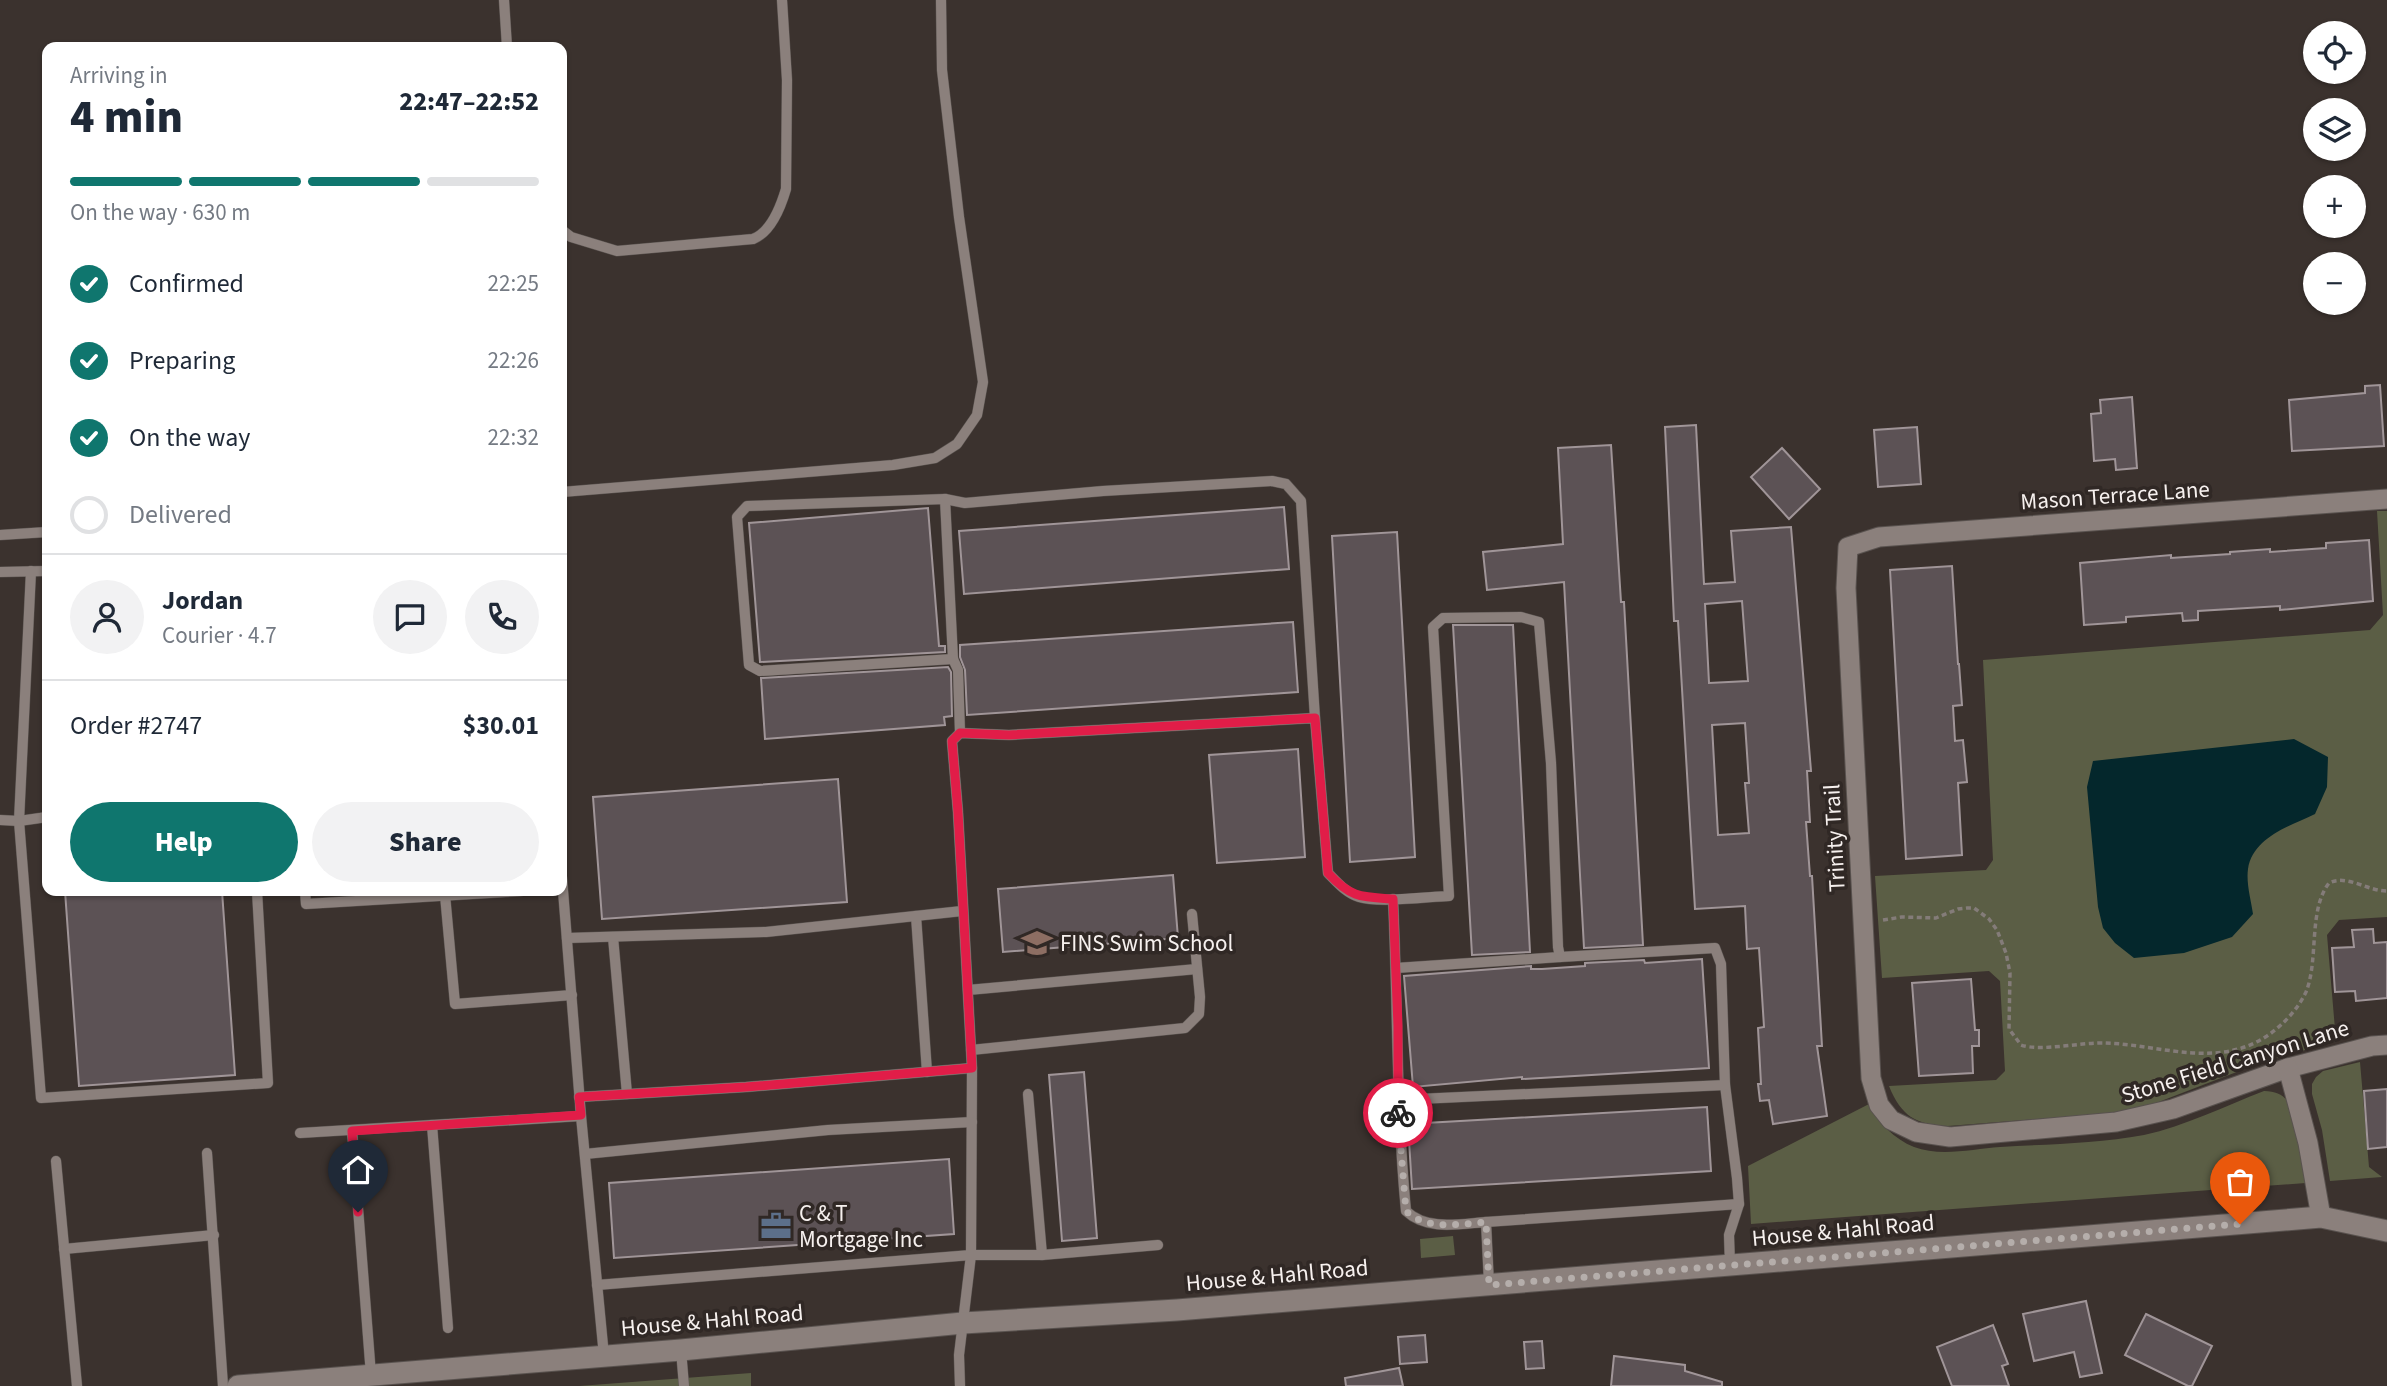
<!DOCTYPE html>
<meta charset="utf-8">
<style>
body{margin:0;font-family:"Source Sans 3",sans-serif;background:#f2f2f3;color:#1f2937;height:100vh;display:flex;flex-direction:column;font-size:26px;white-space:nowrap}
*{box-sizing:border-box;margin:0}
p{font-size:23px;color:#747a83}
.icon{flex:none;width:38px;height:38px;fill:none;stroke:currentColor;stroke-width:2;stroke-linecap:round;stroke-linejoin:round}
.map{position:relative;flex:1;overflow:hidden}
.sheet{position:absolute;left:42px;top:42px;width:525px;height:854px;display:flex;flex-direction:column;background:#fff;border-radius:14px;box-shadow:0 2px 5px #0004}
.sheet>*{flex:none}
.fabs{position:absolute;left:2303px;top:21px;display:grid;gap:14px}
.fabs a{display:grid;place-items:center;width:63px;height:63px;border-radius:50%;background:#fff;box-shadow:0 2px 5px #0004;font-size:35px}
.pin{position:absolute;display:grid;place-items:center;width:60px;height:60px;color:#fff;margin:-72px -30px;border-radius:50% 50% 50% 0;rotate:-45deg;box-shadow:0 0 7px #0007}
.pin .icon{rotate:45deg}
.courier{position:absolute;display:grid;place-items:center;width:70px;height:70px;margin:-35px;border:5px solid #e11d48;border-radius:50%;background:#fff;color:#222;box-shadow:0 2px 9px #0007}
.head em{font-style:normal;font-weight:800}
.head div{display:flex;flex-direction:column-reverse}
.head{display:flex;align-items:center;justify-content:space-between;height:119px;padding:0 28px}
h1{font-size:46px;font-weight:800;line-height:52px}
.bar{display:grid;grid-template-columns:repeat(4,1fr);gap:10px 7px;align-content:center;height:84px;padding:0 28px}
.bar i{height:9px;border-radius:5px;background:#e0e1e3}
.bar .on{background:#0f766e}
.bar p{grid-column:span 4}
.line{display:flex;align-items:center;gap:18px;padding:0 28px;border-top:2px solid #e0e1e3}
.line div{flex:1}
.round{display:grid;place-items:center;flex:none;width:74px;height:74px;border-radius:37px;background:#f2f2f3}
ol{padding:0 28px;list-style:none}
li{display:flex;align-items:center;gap:21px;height:77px}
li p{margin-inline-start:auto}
li .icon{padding:7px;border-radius:50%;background:#0f766e;color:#fff;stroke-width:4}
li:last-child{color:#747a83}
li i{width:38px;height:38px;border:4px solid #e0e1e3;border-radius:50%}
.primary-button{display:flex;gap:14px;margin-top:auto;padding:14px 28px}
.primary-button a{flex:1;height:80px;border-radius:42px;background:#0f766e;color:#fff;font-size:28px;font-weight:800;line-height:80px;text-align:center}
.primary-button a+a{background:#f2f2f3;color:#1f2937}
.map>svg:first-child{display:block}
.green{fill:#5b5e45}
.water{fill:#04272c}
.building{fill:#5c5255;stroke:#a09598;stroke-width:2;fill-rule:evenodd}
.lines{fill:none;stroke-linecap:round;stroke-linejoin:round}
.service-casing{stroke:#59524f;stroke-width:11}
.minor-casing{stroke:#59524f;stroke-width:21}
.tertiary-casing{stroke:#59524f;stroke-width:23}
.path{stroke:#847c79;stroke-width:3.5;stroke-dasharray:5 3.5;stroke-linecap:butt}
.service{stroke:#8b807c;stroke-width:10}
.minor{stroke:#8b807c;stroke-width:19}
.tertiary{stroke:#8b807c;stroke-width:21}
.done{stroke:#b5aeab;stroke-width:7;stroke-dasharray:0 12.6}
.route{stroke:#e11d48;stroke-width:9}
.labels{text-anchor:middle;stroke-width:7;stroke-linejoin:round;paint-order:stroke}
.street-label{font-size:23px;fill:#f6f0ee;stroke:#302825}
.poi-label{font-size:23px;fill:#f6f0ee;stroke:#302825;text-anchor:start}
</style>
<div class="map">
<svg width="2387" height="1386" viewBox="0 0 2387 1386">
<rect width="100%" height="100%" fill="#3b322e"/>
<!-- green -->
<g class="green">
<path d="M2377,511H2387V917L2339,920L2327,935L2336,1041L2260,1063L2143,1108L2103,1114L1948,1126C1916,1125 1901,1116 1889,1086L1996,1080L2005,1071L2000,981L1989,971L1882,978L1875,876L1986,870L1993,860L1983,660L2370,630L2383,615Z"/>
<polygon points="2360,1062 2369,1167 2382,1177 2330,1181 2322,1130 2312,1094 2312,1084 2316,1077 2323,1071"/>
<path d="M2264,1091C2276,1092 2282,1093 2289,1103L2302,1155L2306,1183L1751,1224L1748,1166L1869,1104C1879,1123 1894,1139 1914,1147C1940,1157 1973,1149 2000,1147C2047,1144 2097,1144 2144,1135C2185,1126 2225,1106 2264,1091Z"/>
<polygon points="1453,1236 1455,1255 1421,1258 1420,1239"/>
<polygon points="751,1373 751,1386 579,1386"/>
</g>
<!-- water -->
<path class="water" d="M2294,739L2328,757L2327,787L2315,814C2290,826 2253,837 2248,869C2246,883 2251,900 2253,914L2232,937L2184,953L2134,958L2115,943L2103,928L2098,907L2087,787L2093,761Z"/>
<!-- building -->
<g class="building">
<polygon points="2380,385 2384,446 2292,451 2289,400 2365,393 2365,386"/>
<polygon points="2132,397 2137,468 2116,470 2115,459 2094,461 2091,414 2101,413 2100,400"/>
<path d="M1696,425L1704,584L1735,582L1731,531L1791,527L1811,771H1807L1810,822H1806L1810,876H1812L1822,1046H1817L1827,1116L1773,1124L1769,1100L1760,1101L1758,1084H1761L1758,1028L1764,1027L1759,948L1747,949L1745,906L1695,909L1678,621H1674L1665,427ZM1742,601L1748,681L1709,683L1705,604ZM1745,723L1749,783H1745L1749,833L1718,835L1712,725Z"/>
<polygon points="1917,427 1921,484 1878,487 1874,430"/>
<polygon points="1611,445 1621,602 1624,602 1643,945 1584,948 1564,582 1487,590 1483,552 1563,544 1558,448"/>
<polygon points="1782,448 1820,489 1789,519 1751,477"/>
<polygon points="1284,507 1289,569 964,594 959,531"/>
<polygon points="928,508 939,646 945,646 945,652 760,662 749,523"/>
<polygon points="1397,532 1415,857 1350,862 1332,536"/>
<polygon points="2369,540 2373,601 2280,610 2280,606 2198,611 2198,620 2183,621 2182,613 2126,617 2126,622 2084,625 2080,563 2171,555 2171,558 2230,554 2230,552 2270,549 2270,552 2326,548 2326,543"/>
<polygon points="1952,566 1958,664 1959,664 1962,705 1953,706 1955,741 1963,740 1967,782 1958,783 1962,855 1906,859 1890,570"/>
<polygon points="1293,622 1298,692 967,715 965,670 960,657 960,645"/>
<polygon points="1453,625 1513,625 1530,952 1472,955"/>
<polygon points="948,667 951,672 952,716 944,717 945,725 765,739 761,678"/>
<polygon points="1298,749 1305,857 1217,863 1209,755"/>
<polygon points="838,779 847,902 602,919 593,797"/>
<polygon points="1173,875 1178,938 1003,952 998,889"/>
<polygon points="65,891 222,891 235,1075 79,1086"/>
<polygon points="2373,929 2374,943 2387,942 2387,998 2356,1001 2355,991 2335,992 2332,948 2354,947 2352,930"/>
<polygon points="1702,959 1709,1068 1522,1079 1522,1077 1413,1087 1404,976 1531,966 1531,969 1542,969 1585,966 1585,963 1644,960 1645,963"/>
<polygon points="1971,979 1975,1030 1979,1030 1979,1046 1972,1046 1973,1073 1919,1076 1912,983"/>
<polygon points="1084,1072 1097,1238 1062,1241 1049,1075"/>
<polygon points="2387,1089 2387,1147 2368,1149 2364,1091"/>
<polygon points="1707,1107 1711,1171 1412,1189 1408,1124"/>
<polygon points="949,1159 954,1234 614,1258 609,1183"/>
<polygon points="2086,1301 2102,1373 2080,1377 2074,1352 2034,1361 2023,1314"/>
<polygon points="2146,1314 2212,1346 2192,1386 2188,1386 2125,1355"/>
<polygon points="1993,1325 2008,1364 2002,1366 2009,1386 1952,1386 1937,1347"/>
<polygon points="1425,1335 1427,1362 1400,1364 1398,1337"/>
<polygon points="1542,1341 1544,1368 1526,1369 1524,1342"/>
<polygon points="1614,1356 1685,1365 1685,1371 1722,1382 1722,1386 1611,1386"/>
<polygon points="1399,1368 1403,1386 1346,1386 1345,1378"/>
</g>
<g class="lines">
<!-- service casing -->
<g class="service-casing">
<g id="service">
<polyline points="504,0 507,47"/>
<path d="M562,230L571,237L617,251L753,239C771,232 781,206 786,189L787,80L782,0"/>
<polyline points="562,492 893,465 935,458 957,444 977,415 983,382 959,217 942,70 941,0"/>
<polyline points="945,499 953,659"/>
<polyline points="0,535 47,532"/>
<polyline points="31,571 19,821 41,1098 268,1083 257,891"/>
<polyline points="0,572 47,571"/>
<polyline points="960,733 958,670 953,659 760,671 749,665 737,517 747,506 945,499 965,503 1103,491 1272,481 1286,484 1301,501 1315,718"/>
<polyline points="0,820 19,821 47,817"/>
<polyline points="562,878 581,1116 604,1356"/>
<polyline points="305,891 306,904 521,891"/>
<polyline points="445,895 455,1004 572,995"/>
<path d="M1393,899C1398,1003 1396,1107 1406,1211C1427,1231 1459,1224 1486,1222"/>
<polyline points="916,916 927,1072"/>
<polyline points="613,937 627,1094"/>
<polyline points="567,938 766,932 962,911"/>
<polyline points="1396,968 1560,957"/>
<polyline points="968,990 1197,969"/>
<polyline points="971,1050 1185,1028 1199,1014 1200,997 1192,914"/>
<path d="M972,1068L958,812L952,741L960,733L1009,735L1315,718L1328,873C1337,882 1346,893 1359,897C1379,903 1426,897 1449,896L1433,627L1443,618L1521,617L1539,622L1551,763L1558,947L1560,957L1715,948L1721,964L1725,1085L1737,1178L1739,1204L1729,1235L1730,1265"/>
<polyline points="1028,1094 1042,1255"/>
<polyline points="579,1097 746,1087 972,1068 971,1255 959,1355 960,1386"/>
<polyline points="1397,1100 1725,1085"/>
<polyline points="432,1125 448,1328"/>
<polyline points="352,1131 371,1375"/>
<polyline points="300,1133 581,1116"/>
<polyline points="207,1153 223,1386"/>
<polyline points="585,1154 828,1130 972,1122"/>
<polyline points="56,1161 77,1386"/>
<polyline points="64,1249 214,1235"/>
<polyline points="1489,1284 1486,1222 1739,1204"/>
<polyline points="597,1285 971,1255 1042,1255 1158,1245"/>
<polyline points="681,1350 684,1386"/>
</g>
</g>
<!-- minor casing -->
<g class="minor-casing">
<g id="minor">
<polyline points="2387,499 1879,537 1848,547 1846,588 1871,1078 1879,1105 1891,1120 1916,1132 1950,1137 2116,1122 2173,1109 2288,1068 2372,1046 2387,1045"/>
<polyline points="2288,1068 2308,1143 2321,1217"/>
</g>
</g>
<!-- tertiary casing -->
<g class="tertiary-casing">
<polyline id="tertiary" points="238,1386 681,1350 963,1323 1177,1310 2321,1217 2387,1231"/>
</g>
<!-- path -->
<path class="path" d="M1883,920L1902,917L1936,918L1958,909L1967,908H1974L1989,919L1997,930L2006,953L2010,973L2009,1029L2021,1045C2041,1052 2081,1042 2106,1043C2162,1045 2216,1069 2267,1036C2283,1025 2298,1009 2306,992C2319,960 2308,910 2329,883C2347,874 2367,891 2387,891"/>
<!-- service -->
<use href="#service" class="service"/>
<!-- minor -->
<use href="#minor" class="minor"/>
<!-- tertiary -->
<use href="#tertiary" class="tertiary"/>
</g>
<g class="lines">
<!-- done -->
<path class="done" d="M1398,1113L1406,1211C1427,1231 1459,1224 1486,1222L1489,1285L2240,1224"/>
<!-- route -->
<path class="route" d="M358,1212L352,1131L581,1115L579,1097L746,1087L972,1068L958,812L952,741L960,733L1009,735L1315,718L1328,873C1351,898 1361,897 1393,899L1398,1026V1113"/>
</g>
<!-- icons -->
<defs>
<g id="school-bare" transform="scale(2.415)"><path d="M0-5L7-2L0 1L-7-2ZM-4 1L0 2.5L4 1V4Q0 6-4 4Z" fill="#8d6e63" stroke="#302825" stroke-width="2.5" paint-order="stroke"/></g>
<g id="office-bare" transform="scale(2.415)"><path d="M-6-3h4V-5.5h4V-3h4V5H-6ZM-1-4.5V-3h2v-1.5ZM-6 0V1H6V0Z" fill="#5c6f8a" stroke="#302825" stroke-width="2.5" paint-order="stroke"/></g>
</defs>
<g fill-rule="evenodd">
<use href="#school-bare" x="1037" y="943"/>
<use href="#office-bare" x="776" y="1226"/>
</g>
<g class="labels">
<!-- street labels -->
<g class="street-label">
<text transform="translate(2115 495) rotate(-4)" y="8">Mason Terrace Lane</text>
<text transform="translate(1834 838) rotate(-93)" y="8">Trinity Trail</text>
<text transform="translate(2235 1061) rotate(-17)" y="8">Stone Field Canyon Lane</text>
<text transform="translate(1843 1230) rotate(-5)" y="8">House &amp; Hahl Road</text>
<text transform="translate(1277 1275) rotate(-5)" y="8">House &amp; Hahl Road</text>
<text transform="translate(712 1320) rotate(-5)" y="8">House &amp; Hahl Road</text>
</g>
<!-- poi labels -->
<g class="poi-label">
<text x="1060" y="951">FINS Swim School</text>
<text x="799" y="1221">C &amp; T<tspan x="799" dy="26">Mortgage Inc</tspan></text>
</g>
</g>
</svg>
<div class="fabs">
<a><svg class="icon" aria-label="locate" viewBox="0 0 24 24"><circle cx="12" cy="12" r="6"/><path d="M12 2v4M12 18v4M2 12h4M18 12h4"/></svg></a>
<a><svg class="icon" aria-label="layers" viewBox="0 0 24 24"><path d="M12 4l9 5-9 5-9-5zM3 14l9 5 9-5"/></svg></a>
<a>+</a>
<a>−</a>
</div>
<div class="pin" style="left:2240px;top:1224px;background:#ea580c"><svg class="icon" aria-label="bag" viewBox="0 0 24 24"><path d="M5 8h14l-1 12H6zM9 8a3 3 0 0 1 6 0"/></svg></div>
<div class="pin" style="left:358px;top:1212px;background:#1f2937"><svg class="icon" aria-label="home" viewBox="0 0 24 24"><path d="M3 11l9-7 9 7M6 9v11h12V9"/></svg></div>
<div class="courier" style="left:1398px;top:1113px"><svg class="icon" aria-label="bike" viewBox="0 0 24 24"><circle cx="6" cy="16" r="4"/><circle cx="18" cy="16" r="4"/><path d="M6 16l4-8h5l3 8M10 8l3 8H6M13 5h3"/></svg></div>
<section class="sheet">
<div class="head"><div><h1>4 min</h1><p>Arriving in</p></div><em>22:47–22:52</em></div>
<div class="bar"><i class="on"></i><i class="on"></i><i class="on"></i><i></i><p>On the way · 630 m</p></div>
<ol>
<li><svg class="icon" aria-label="check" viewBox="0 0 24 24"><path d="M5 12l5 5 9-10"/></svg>Confirmed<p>22:25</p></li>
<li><svg class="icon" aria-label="check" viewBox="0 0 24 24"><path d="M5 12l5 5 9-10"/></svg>Preparing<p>22:26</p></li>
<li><svg class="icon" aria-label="check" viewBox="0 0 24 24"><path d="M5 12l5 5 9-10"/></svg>On the way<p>22:32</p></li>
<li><i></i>Delivered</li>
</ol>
<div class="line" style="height:126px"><a class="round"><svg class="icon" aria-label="person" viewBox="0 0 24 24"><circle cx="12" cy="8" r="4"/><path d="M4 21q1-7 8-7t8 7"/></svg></a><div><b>Jordan</b><p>Courier · 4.7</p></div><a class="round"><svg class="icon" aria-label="chat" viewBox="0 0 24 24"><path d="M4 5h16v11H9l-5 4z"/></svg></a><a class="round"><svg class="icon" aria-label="phone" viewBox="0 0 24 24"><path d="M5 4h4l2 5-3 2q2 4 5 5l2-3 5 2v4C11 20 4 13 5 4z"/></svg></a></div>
<div class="line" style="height:91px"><div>Order #2747</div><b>$30.01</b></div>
<div class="primary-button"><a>Help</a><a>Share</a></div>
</section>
</div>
